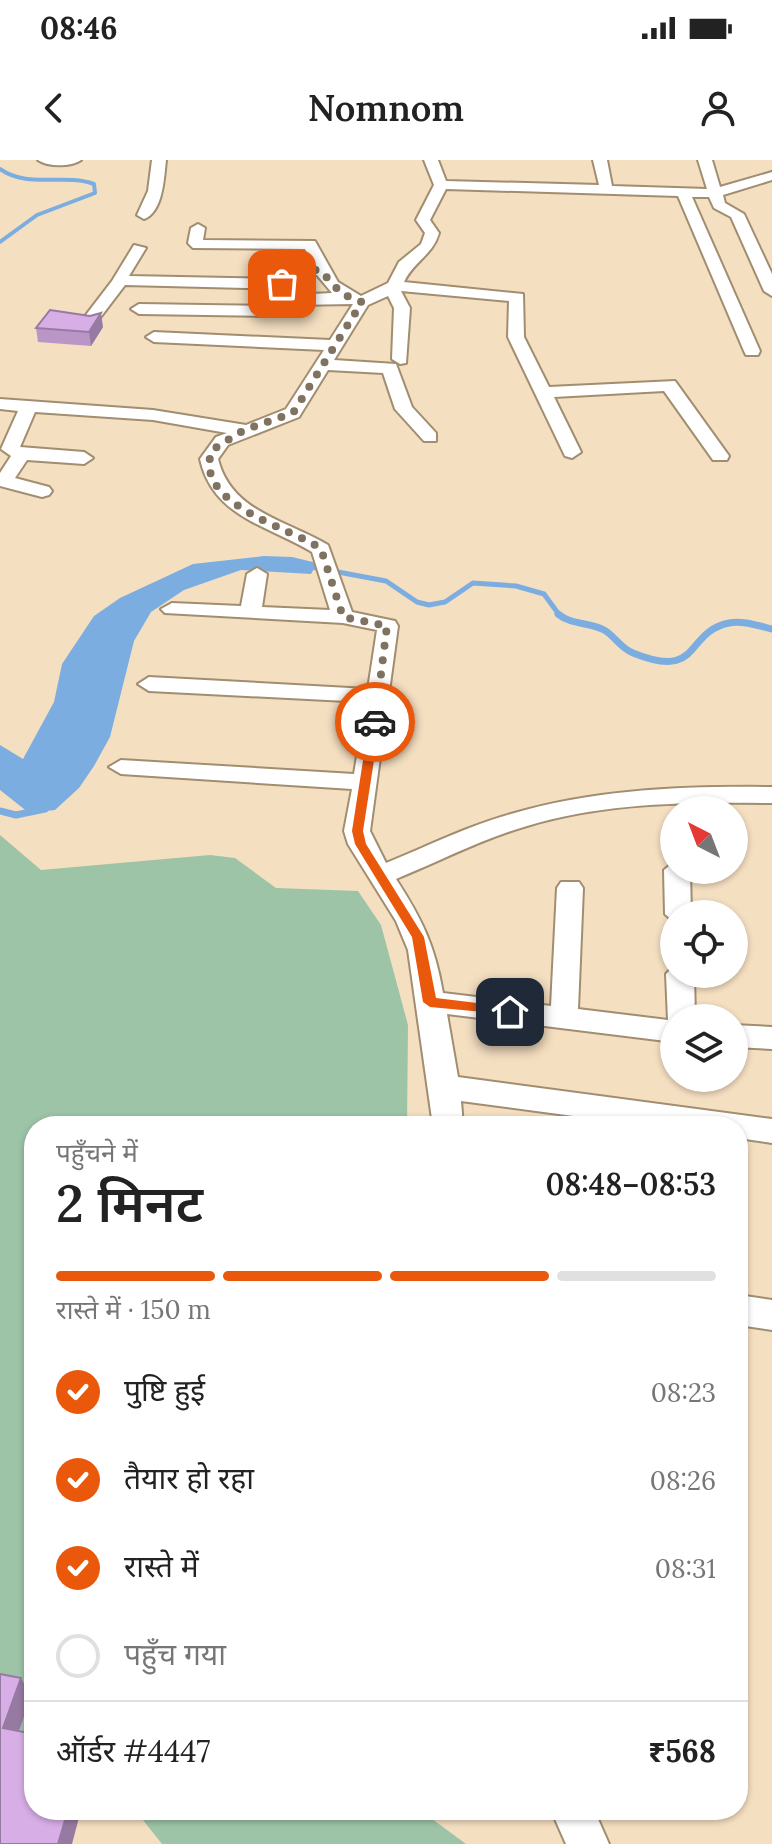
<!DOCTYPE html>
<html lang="hi">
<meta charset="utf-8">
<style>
body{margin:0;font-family:Lora,"Noto Sans Devanagari",serif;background:#f2f2f2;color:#222;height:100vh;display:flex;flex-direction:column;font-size:30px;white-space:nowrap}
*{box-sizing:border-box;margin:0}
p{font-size:26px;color:#767676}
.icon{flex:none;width:44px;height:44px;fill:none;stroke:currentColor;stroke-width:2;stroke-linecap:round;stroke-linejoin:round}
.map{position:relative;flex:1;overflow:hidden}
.details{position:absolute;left:24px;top:956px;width:724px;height:704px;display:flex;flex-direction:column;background:#fff;border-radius:32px;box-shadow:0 2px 6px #0004}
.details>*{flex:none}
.needle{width:52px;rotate:318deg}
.controls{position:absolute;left:660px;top:636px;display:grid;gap:16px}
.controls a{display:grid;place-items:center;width:88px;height:88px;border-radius:50%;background:#fff;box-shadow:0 2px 6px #0004;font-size:40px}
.pin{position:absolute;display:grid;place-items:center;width:68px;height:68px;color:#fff;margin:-34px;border-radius:16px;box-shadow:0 4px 12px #0006}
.courier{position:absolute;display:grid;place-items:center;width:80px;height:80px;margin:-40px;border:6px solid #ea580c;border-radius:50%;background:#fff;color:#222;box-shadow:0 2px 10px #0007}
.headline em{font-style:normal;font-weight:600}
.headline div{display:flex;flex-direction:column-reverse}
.headline{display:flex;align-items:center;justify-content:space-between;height:136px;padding:0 32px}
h1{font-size:52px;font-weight:600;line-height:60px}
.bar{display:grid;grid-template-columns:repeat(4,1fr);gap:12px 8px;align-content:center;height:96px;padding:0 32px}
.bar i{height:10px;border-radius:6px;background:#e0e0e0}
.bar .on{background:#ea580c}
.bar p{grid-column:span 4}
.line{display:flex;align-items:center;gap:20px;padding:0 32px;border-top:2px solid #e0e0e0}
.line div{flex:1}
ol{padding:0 32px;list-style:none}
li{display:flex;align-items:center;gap:24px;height:88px}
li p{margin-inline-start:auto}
li .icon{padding:8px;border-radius:50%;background:#ea580c;color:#fff;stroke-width:4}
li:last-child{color:#767676}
li i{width:44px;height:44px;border:4px solid #e0e0e0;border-radius:50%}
.status{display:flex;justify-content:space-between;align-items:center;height:56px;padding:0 40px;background:#fff;direction:ltr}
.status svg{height:22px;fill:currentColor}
header{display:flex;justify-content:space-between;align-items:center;height:104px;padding:0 32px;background:#fff;font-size:36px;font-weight:600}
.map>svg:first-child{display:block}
.green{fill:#9dc4a6}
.water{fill:#7cade0}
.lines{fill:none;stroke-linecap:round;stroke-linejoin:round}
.stream-far2{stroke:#7cade0;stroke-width:4}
.stream-far1{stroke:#7cade0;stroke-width:5}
.stream{stroke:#7cade0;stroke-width:7}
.minor-casing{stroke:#a18d70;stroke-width:4}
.minor{fill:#fff;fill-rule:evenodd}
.wall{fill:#ba96c7}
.shaded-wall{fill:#977aa2}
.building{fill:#d8aee7;stroke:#977aa2;stroke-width:2}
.route{fill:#ea580c}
.done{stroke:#7f7260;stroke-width:8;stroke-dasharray:0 14.4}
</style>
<div class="status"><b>08:46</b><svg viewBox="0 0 49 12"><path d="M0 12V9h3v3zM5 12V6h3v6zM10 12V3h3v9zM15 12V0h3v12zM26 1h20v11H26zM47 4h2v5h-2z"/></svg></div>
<header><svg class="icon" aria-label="back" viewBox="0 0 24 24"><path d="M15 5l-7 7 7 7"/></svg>Nomnom<svg class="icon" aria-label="person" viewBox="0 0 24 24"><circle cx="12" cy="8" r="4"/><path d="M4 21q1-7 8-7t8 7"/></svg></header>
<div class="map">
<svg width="772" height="1684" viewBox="0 0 772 1684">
<rect width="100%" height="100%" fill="#f5dfc1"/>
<!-- green -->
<g class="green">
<polygon points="0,675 41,710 210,695 235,698 276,728 358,731 381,765 408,865 407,966 34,966 34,1582 0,1572"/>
<polygon points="135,1650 420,1650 466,1684 162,1684"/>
</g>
<!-- water -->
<polygon class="water" points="264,396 292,397 317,403 311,414 241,410 184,430 151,452 134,481 110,577 94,606 79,628 55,650 29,653 0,630 0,585 23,599 54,542 62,504 94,456 120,438 193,404"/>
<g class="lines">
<!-- stream-far2 -->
<path class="stream-far2" d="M0,9C28,29 63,13 94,24L95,33L37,55L0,82"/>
<!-- stream-far1 -->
<polyline class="stream-far1" points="306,406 386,421 417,442 429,445 445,442 473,423 516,426 544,434 560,456"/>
<!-- stream -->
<g class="stream">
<path d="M558,454C571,465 589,462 604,470C615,476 620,488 633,493C702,521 684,472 729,463C743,460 759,466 772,469"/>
<polyline points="0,651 16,655 45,649"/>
</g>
<!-- minor casing -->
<g class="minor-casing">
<g id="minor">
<path d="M38,0H81C71,7 48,7 38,0Z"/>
<path d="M152,0H166C164,18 163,52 144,59L137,55L148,31Z"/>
<path d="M424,0H438L446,21L599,25L593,0H607L612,26L707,29L698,0H712L720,27L772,12V20L723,35L725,43L744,54L772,114V136L764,131L731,57L714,48L709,37H692L760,191L758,195H746L744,191L678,36L446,29L430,60L439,73C433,95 413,102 404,122L523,134L524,177L549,227L675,221L729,296L727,300H713L664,231L554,237L581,292L572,298L565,296L508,177L509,141L401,131L410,148L406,203L400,204L392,199L394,148L388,136L368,145L334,200L396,204L412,247L436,273V281H424L395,249L383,213L328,210L299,257L228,285L218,299C231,352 286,360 328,385L352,452L395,461L398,466L370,671L386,703C428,686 468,666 511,654C596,629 684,626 772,627V643C691,642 606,642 527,666C482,679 440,701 396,719C422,759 435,786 443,833L551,846L557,728L561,722H579L583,728L578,849L668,860L666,814L674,806V814H694L695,858H674V882L447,854L458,917L772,959V983L738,978V966H648L461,941L463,966H433L408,790L396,761L348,684L344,671L352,629L121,614L109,607L121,600L354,614L366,542L149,531L138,524L149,517L368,529L377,470L343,463L165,453L161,449L172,443L241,446L247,414L257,408L267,414L262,447L330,450L312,392C267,365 213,357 200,299L216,277L227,273L153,260L35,252L20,287L84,292L93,298L84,304L27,300L15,318L49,327L52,331L49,335L42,337L0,326V313L11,296L1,289L18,251L0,249V239L153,250L246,265L286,249L324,190L154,182L146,177L154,172L330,180L353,144L294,145L268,156L139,154L131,149L139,144L265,146L291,135L332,133L317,115H296L290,127L284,129L125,125L93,167L79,164L112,121L134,85L146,88L129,116L279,119L286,107L313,105L305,89L193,88L188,83L191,68L198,64L205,68L203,80L315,81L338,122L361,136L388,123L399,102L421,84L425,73L416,60L434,25Z"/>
<polygon points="674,702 674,710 690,710 691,754 674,754 674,762 665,754 664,710"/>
<polygon points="734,865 772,867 772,889 734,887"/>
<polygon points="738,1135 772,1140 772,1170 738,1165"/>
<polygon points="551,1650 594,1650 609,1684 566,1684"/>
</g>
</g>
<!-- minor -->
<use href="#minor" class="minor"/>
</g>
<!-- wall -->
<polygon class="wall" points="90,156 103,167 91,186 38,182 36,168"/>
<!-- shaded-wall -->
<g class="shaded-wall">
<polygon points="101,153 103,167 91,186 89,172"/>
<polygon points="21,1518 31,1537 13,1587 3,1568"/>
<polygon points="68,1650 81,1650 72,1684 58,1684"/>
</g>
<!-- building -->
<g class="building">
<polygon points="50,150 90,156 101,153 89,172 36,168"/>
<polygon points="0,1514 21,1518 3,1568 34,1574 34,1650 68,1650 58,1684 0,1684"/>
</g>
<!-- route -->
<polygon class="route" points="375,558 380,562 363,671 366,684 424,777 436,838 510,847 517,852 515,855 430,847 423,842 412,777 355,684 352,671 369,562"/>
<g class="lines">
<!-- done -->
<path class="done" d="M282,124L288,122L291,110H320L342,134L362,142L293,253L244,270L212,290C192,345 291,367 321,389L343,457L387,466L375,562"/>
</g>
</svg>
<div class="controls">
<a><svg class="needle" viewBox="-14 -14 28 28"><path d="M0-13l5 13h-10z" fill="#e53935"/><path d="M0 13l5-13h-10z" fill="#767676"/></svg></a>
<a><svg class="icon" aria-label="locate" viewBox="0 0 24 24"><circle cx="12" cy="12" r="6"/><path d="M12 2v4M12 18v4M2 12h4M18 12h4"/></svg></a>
<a><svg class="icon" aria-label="layers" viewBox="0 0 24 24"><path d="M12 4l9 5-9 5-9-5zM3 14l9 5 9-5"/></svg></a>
</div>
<div class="pin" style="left:282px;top:124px;background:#ea580c"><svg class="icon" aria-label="bag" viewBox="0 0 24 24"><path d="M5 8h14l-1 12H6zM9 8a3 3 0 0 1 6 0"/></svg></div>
<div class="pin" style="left:510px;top:852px;background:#1f2937"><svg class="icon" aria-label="home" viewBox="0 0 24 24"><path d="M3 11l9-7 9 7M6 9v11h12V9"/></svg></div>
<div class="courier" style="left:375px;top:562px"><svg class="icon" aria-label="car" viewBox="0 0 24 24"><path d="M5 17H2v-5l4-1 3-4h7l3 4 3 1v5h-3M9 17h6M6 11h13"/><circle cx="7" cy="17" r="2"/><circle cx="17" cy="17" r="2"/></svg></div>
<section class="details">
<div class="headline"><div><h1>2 मिनट</h1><p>पहुँचने में</p></div><em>08:48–08:53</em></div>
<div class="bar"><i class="on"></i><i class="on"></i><i class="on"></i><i></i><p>रास्ते में · 150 m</p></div>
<ol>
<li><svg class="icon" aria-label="check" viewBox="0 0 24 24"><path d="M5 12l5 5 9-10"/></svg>पुष्टि हुई<p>08:23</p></li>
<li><svg class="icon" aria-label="check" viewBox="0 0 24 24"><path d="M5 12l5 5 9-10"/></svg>तैयार हो रहा<p>08:26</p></li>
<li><svg class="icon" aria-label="check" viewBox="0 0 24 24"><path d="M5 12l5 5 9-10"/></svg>रास्ते में<p>08:31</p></li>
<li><i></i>पहुँच गया</li>
</ol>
<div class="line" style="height:104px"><div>ऑर्डर #4447</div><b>₹568</b></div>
</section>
</div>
